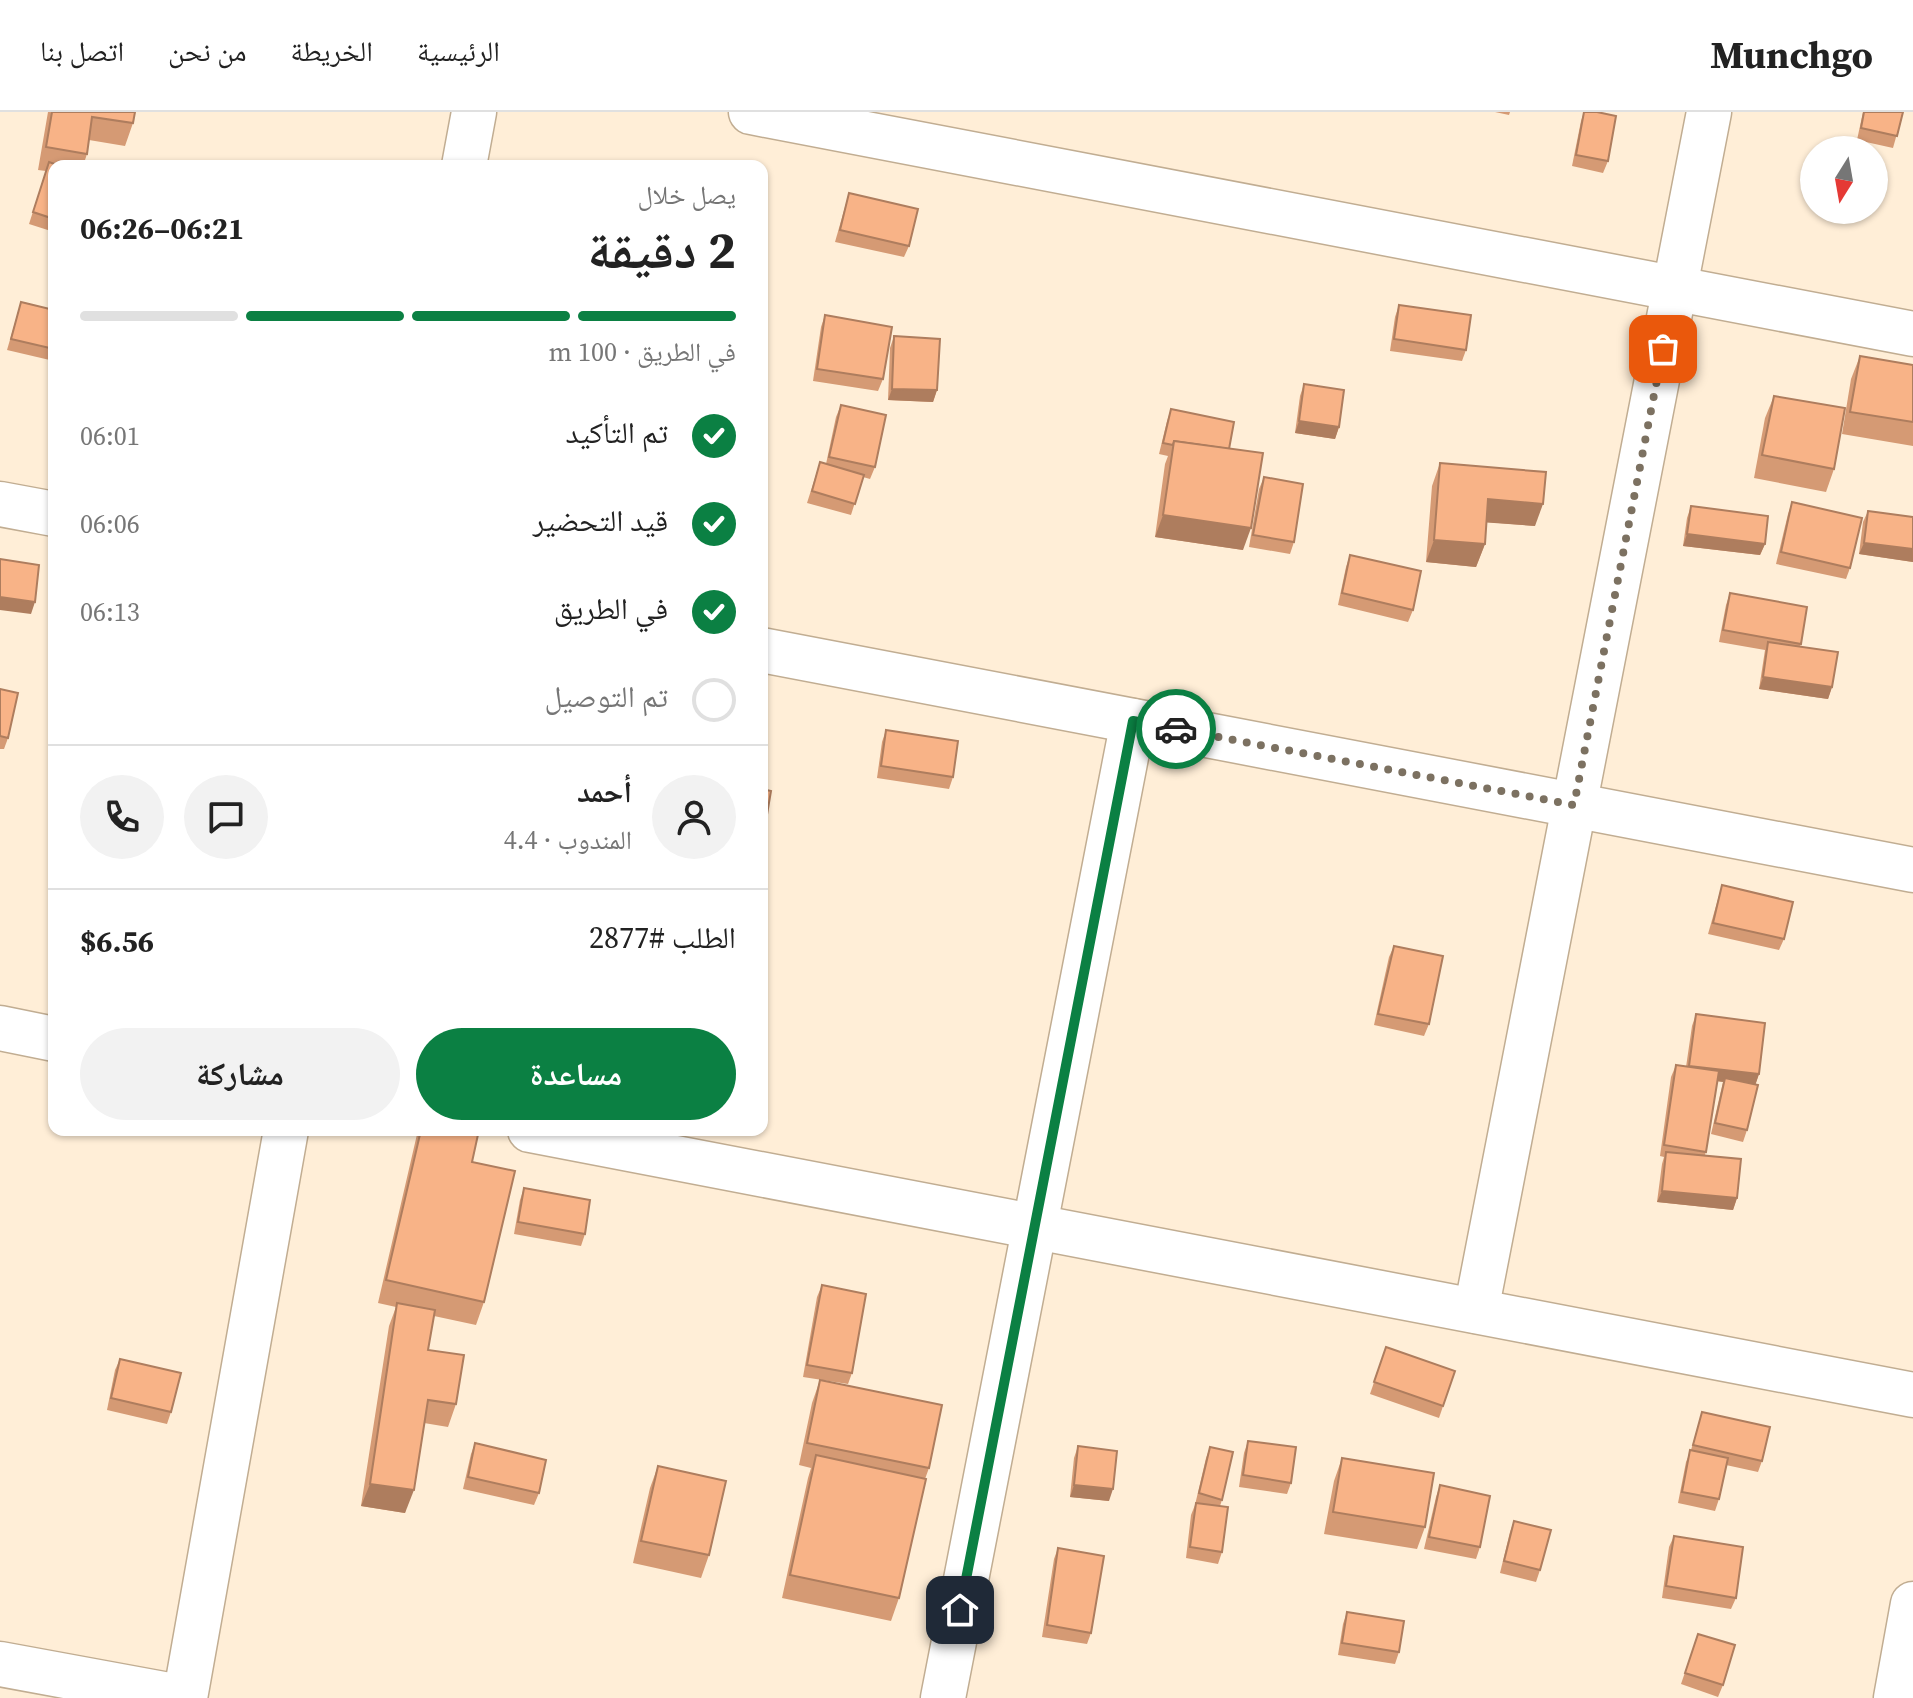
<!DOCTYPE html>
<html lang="ar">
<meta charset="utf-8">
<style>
body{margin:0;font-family:"Source Serif 4","Noto Naskh Arabic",serif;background:#f2f2f2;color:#222;direction:rtl;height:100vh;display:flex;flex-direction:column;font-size:30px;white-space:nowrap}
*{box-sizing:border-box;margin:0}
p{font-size:26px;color:#767676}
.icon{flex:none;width:44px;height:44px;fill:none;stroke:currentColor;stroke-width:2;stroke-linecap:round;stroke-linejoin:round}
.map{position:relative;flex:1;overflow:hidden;direction:ltr}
.sheet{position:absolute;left:48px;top:48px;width:720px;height:976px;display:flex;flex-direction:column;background:#fff;border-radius:16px;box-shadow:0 2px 6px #0004;direction:rtl}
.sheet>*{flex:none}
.needle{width:52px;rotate:191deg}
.controls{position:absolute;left:1800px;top:24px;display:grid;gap:16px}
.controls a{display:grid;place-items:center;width:88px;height:88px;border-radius:50%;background:#fff;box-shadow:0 2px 6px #0004;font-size:40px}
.pin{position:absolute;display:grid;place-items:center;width:68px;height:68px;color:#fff;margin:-34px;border-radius:16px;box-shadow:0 4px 12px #0006}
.courier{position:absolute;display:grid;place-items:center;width:80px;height:80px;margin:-40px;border:6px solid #0b8043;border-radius:50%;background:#fff;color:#222;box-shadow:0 2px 10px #0007}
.overview em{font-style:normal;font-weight:700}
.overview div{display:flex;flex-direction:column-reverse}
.overview{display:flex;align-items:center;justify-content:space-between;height:136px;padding:0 32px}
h1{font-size:52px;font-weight:700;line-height:60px}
.bar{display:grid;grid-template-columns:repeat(4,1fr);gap:12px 8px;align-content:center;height:96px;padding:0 32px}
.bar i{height:10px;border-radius:6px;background:#e0e0e0}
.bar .current{background:#0b8043}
.bar p{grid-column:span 4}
.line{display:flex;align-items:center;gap:20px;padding:0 32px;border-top:2px solid #e0e0e0}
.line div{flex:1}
.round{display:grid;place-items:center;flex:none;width:84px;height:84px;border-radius:42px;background:#f2f2f2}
ol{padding:0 32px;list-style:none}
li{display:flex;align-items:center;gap:24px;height:88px}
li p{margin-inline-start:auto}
li .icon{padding:8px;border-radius:50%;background:#0b8043;color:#fff;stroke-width:4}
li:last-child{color:#767676}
li i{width:44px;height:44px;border:4px solid #e0e0e0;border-radius:50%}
.primary-button{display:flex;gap:16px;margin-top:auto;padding:16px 32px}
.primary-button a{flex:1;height:92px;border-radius:48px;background:#0b8043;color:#fff;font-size:32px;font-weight:700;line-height:92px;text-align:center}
.primary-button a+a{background:#f2f2f2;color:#222}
header{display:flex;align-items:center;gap:48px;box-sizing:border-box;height:112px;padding:0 40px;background:#fff;border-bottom:2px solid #e0e0e0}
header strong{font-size:38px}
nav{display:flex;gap:44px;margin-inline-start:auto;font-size:28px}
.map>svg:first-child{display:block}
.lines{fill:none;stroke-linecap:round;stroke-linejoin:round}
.street-casing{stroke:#c1ad92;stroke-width:47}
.secondary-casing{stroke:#c1ad92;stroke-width:47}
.street{stroke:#fff;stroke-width:44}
.secondary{stroke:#fff;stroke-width:44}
.wall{fill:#d59a74}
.shaded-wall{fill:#ae7d5e}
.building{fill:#f8b387;stroke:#ae7d5e;stroke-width:2}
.done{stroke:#7c7161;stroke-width:8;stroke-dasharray:0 14.4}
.route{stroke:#0b8043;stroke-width:10}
</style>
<header>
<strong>Munchgo</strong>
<nav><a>الرئيسية</a><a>الخريطة</a><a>من نحن</a><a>اتصل بنا</a></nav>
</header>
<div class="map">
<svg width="1913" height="1586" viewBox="0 0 1913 1586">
<rect width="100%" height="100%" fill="#ffeed7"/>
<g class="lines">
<!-- street casing -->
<g class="street-casing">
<g id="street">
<polyline points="751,0 1913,222"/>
<polyline points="464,54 474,0"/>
<polyline points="0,392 54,402"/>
<polyline points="762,538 1913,758"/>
<polyline points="0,916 54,927"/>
<polyline points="530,1018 1913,1283"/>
<polyline points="1476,1199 1709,0"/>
<polyline points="185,1586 286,1018"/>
<polyline points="943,1586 1133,609"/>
<polyline points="1896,1586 1913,1492"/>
</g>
</g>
<!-- secondary casing -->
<g class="secondary-casing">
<polyline id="secondary" points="0,1552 185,1586"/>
</g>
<!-- street -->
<use href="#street" class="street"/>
<!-- secondary -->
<use href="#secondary" class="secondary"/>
</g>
<!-- wall -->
<g class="wall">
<polygon points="48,0 135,0 133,11 125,34 89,28 87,42 83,54 54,54 54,120 29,112 46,59 38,58"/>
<polygon points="1495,0 1510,0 1509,3"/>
<polygon points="1584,0 1608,49 1603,61 1572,54 1581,9"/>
<polygon points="1863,0 1903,0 1893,36 1857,28"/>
<polygon points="849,81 909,134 904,145 835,130"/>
<polygon points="21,190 54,198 54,249 7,238"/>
<polygon points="1399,193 1466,238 1462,249 1390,239 1395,205"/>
<polygon points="825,203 883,267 878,279 813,269 821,215"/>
<polygon points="894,224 937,278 933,290 888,288 890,236"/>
<polygon points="1860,244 1913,253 1913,334 1842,322 1851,267"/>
<polygon points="1304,272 1339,315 1335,327 1295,321 1300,284"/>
<polygon points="1774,284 1834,357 1826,380 1754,366 1765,306"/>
<polygon points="841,293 875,355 870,367 863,365 851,403 807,391 820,350 826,352 836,305"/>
<polygon points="1171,297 1229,337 1243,438 1155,425 1165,352 1168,344 1159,342 1167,309"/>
<polygon points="1440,351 1535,414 1486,410 1485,432 1476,455 1426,450 1432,374"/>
<polygon points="1264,365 1294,430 1290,442 1249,435 1259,377"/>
<polygon points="1792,390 1850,456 1846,467 1776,452 1788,402"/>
<polygon points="1691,394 1765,432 1760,443 1683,434 1687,406"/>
<polygon points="1868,399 1913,405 1913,450 1859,442 1863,410"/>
<polygon points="1350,443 1413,498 1408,510 1338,493 1346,455"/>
<polygon points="1730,481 1801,532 1800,535 1832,575 1828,587 1759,577 1765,538 1719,530 1726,493"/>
<polygon points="0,577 8,626 4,637 0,637"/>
<polygon points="886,618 953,665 949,677 877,666 882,630"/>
<polygon points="1722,773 1784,827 1779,838 1708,822"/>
<polygon points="1394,834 1429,912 1424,924 1374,913 1389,845"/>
<polygon points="1696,902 1759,962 1755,973 1747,1018 1743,1030 1711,1022 1723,970 1717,969 1705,1044 1737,1086 1733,1098 1657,1090 1662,1052 1664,1045 1660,1044 1671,965 1676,953 1686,955 1692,914"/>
<polygon points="418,1018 479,1018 472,1050 484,1190 476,1213 434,1204 428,1238 456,1292 448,1315 424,1311 405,1401 361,1394 389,1214 396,1195 378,1191"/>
<polygon points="524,1076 585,1122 581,1134 514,1122 520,1088"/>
<polygon points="822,1173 852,1261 848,1272 803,1265 817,1185"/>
<polygon points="1386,1235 1455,1259 1439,1306 1370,1282"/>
<polygon points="120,1247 171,1300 167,1312 107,1298 115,1258"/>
<polygon points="820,1268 929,1356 925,1367 899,1486 891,1509 782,1486 808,1366 811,1356 799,1353 812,1291"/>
<polygon points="1702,1300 1762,1349 1758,1360 1726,1353 1719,1387 1715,1399 1678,1391 1686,1350 1691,1338"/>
<polygon points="1248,1329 1291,1371 1287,1382 1239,1375 1244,1341"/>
<polygon points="475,1331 539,1381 534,1393 463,1377 471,1342"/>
<polygon points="1078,1334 1109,1389 1070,1385 1074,1346"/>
<polygon points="1210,1335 1222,1388 1220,1394 1222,1440 1218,1452 1186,1446 1191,1403 1195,1393 1206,1346"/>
<polygon points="1342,1346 1425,1415 1417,1437 1324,1422 1334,1369"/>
<polygon points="658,1354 709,1443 701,1466 633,1451 650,1376"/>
<polygon points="1440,1373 1480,1435 1476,1447 1424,1437 1436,1385"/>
<polygon points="1514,1409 1540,1458 1536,1470 1500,1461 1510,1420"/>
<polygon points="1674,1424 1736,1486 1731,1497 1662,1486 1669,1435"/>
<polygon points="1058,1436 1091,1521 1087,1532 1042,1525 1054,1447"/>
<polygon points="1347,1500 1399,1540 1395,1552 1338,1543 1343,1512"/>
<polygon points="1698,1522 1723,1573 1718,1585 1681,1572"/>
</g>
<!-- shaded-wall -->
<g class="shaded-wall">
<polygon points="892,277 937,278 933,290 888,288"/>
<polygon points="1299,309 1339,315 1335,327 1295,321"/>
<polygon points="1488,387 1543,392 1535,414 1480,410"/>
<polygon points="1163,403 1251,416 1243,438 1155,425"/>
<polygon points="1687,422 1765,432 1760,443 1683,434"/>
<polygon points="1434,428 1485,432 1476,455 1426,450"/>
<polygon points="1864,431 1913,437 1913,450 1859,442"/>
<polygon points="0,485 35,490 31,502 0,498"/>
<polygon points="1763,565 1832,575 1828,587 1759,577"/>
<polygon points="1689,954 1759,962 1755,974 1685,965"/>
<polygon points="1662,1079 1737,1086 1733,1098 1657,1090"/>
<polygon points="370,1372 414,1378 405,1401 361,1394"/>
<polygon points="1074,1373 1113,1377 1109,1389 1070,1385"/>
</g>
<!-- building -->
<g class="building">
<polygon points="52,0 135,0 133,11 92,5 87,42 46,35"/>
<polygon points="1584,0 1597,0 1616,4 1608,49 1576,43"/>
<polygon points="1864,0 1903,0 1897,24 1861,16"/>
<polygon points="49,50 60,54 54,54 54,107 33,100"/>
<polygon points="849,81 918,97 909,134 840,118"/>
<polygon points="21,190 54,198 54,237 11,227"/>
<polygon points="1399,193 1471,203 1466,238 1394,227"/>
<polygon points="825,203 892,215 883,267 817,257"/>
<polygon points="894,224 940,227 937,278 892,277"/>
<polygon points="1860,244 1913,253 1913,310 1850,300"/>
<polygon points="1304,272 1344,278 1339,315 1299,309"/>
<polygon points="1774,284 1845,296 1834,357 1762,343"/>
<polygon points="841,293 886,303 875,355 829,345"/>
<polygon points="1171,297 1234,310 1229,337 1174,329 1173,333 1163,331"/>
<polygon points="1174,329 1263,341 1251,416 1163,403"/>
<polygon points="820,350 864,363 855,392 812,379"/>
<polygon points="1440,351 1546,360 1543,392 1488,387 1485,432 1434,428"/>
<polygon points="1264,365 1303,372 1294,430 1253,423"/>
<polygon points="1792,390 1862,406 1850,456 1781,440"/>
<polygon points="1691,394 1768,404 1765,432 1687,422"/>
<polygon points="1868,399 1913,405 1913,437 1864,431"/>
<polygon points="1350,443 1421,459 1413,498 1342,481"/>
<polygon points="0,447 39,453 35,490 0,485"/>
<polygon points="1730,481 1807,495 1801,532 1723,518"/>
<polygon points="1768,530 1838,540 1832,575 1763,565"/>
<polygon points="0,577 18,581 8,626 0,624"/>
<polygon points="886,618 958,629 953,665 881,654"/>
<polygon points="762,677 771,679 762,732"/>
<polygon points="1722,773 1793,790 1784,827 1713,811"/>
<polygon points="1394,834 1443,844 1429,912 1378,902"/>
<polygon points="1696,902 1765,911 1759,962 1689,954"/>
<polygon points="1676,953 1719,959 1706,1040 1664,1033"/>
<polygon points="1725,966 1758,973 1747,1018 1715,1011"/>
<polygon points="421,1018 479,1018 472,1050 515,1059 484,1190 386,1168"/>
<polygon points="1666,1040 1741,1047 1737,1086 1662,1079"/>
<polygon points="524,1076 590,1088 585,1122 518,1110"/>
<polygon points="822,1173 866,1182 852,1261 807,1253"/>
<polygon points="397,1191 435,1198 428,1238 464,1243 456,1292 428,1288 414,1378 370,1372"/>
<polygon points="1386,1235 1455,1259 1443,1294 1374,1270"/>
<polygon points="120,1247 181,1261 171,1300 111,1286"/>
<polygon points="820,1268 942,1293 929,1356 807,1331"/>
<polygon points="1702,1300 1770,1315 1762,1349 1693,1333"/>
<polygon points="1248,1329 1296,1335 1291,1371 1243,1363"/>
<polygon points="475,1331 546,1348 539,1381 468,1365"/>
<polygon points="1078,1334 1117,1339 1113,1377 1074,1373"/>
<polygon points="1210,1335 1233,1340 1222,1388 1199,1381"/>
<polygon points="1690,1338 1728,1346 1719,1387 1682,1380"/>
<polygon points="816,1343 926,1367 899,1486 790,1463"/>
<polygon points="1342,1346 1434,1361 1425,1415 1333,1400"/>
<polygon points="658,1354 726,1369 709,1443 641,1429"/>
<polygon points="1440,1373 1490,1384 1480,1435 1429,1425"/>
<polygon points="1196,1391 1228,1395 1222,1440 1190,1435"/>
<polygon points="1514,1409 1551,1418 1540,1458 1504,1449"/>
<polygon points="1674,1424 1743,1435 1736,1486 1666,1474"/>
<polygon points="1058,1436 1104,1444 1091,1521 1047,1513"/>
<polygon points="1347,1500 1404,1509 1399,1540 1342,1531"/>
<polygon points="1698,1522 1735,1533 1723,1573 1685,1561"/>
</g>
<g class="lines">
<!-- done -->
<polyline class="done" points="1176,617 1574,693 1663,237"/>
<!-- route -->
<polyline class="route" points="960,1498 1133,609 1176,617"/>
</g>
</svg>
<div class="controls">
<a><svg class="needle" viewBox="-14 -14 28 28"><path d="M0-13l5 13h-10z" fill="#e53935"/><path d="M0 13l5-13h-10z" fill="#767676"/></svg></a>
</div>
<div class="pin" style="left:1663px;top:237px;background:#ea580c"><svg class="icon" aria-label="bag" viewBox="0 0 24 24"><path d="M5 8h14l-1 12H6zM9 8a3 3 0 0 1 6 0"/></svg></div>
<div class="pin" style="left:960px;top:1498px;background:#1f2937"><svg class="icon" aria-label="home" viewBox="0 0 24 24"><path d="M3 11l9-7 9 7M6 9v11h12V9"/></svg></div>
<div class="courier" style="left:1176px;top:617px"><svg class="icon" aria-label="car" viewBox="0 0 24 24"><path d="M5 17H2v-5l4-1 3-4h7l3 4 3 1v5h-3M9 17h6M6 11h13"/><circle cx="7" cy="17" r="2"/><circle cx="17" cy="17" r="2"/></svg></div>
<section class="sheet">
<div class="overview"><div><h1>2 دقيقة</h1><p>يصل خلال</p></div><em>06:21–06:26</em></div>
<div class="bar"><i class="current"></i><i class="current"></i><i class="current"></i><i></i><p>في الطريق · 100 m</p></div>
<ol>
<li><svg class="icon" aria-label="check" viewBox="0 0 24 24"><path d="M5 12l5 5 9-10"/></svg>تم التأكيد<p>06:01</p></li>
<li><svg class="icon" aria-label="check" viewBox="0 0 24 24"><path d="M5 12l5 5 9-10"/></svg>قيد التحضير<p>06:06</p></li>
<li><svg class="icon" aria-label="check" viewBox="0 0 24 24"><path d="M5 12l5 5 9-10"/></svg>في الطريق<p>06:13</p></li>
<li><i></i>تم التوصيل</li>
</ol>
<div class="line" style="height:144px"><a class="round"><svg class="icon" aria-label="person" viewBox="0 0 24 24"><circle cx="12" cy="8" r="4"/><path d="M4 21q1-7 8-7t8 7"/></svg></a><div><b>أحمد</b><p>المندوب · 4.4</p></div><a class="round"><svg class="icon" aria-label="chat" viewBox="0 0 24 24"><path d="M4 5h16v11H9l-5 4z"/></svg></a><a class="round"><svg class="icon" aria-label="phone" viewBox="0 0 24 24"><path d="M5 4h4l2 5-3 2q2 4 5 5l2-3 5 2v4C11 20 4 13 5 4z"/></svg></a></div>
<div class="line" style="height:104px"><div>الطلب #2877</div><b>$6.56</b></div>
<div class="primary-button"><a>مساعدة</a><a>مشاركة</a></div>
</section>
</div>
